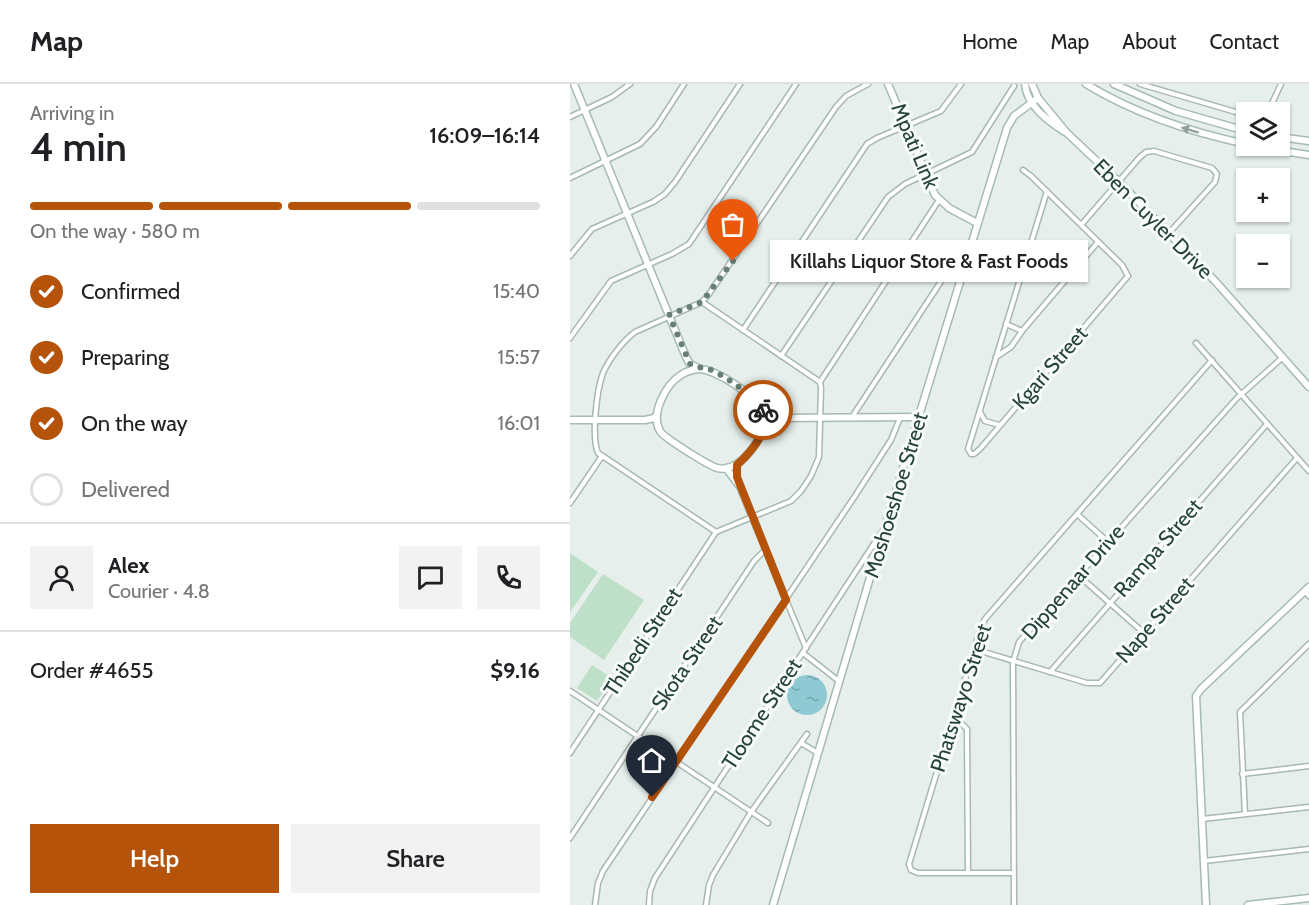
<!DOCTYPE html>
<meta charset="utf-8">
<style>
body{margin:0;font-family:Cabin,sans-serif;background:#f2f2f2;color:#202124;height:100vh;display:flex;flex-direction:column;font-size:22px;white-space:nowrap}
*{box-sizing:border-box;margin:0}
p{font-size:20px;color:#757577}
.icon{flex:none;width:33px;height:33px;fill:none;stroke:currentColor;stroke-width:2;stroke-linecap:round;stroke-linejoin:round}
.map{position:relative;flex:1;overflow:hidden}
.details{display:flex;flex-direction:column;background:#fff;width:570px}
.details>*{flex:none}
.buttons{position:absolute;left:666px;top:18px;display:grid;gap:12px}
.buttons a{display:grid;place-items:center;width:54px;height:54px;border-radius:0px;background:#fff;box-shadow:0 2px 4px #0004;font-size:30px}
.pin{position:absolute;display:grid;place-items:center;width:51px;height:51px;color:#fff;margin:-62px -26px;border-radius:50% 50% 50% 0;rotate:-45deg;box-shadow:0 0 6px #0007}
.pin .icon{rotate:45deg}
.courier{position:absolute;display:grid;place-items:center;width:60px;height:60px;margin:-30px;border:4px solid #b45309;border-radius:50%;background:#fff;color:#222;box-shadow:0 2px 8px #0007}
.bubble{position:absolute;height:42px;border-radius:0px;background:#fff;box-shadow:0 2px 4px #0004;font-size:20px;font-weight:600;line-height:42px;text-align:center}
.overview em{font-style:normal;font-weight:600}
.overview div{display:flex;flex-direction:column-reverse}
.overview{display:flex;align-items:center;justify-content:space-between;height:102px;padding:0 30px}
h1{font-size:39px;font-weight:600;line-height:45px}
.bar{display:grid;grid-template-columns:repeat(4,1fr);gap:9px 6px;align-content:center;height:72px;padding:0 30px}
.bar i{height:8px;border-radius:4px;background:#e0e0e0}
.bar .on{background:#b45309}
.bar p{grid-column:span 4}
.line{display:flex;align-items:center;gap:15px;padding:0 30px;border-top:2px solid #e0e0e0}
.line div{flex:1}
.round{display:grid;place-items:center;flex:none;width:63px;height:63px;border-radius:0px;background:#f2f2f2}
ol{padding:0 30px;list-style:none}
li{display:flex;align-items:center;gap:18px;height:66px}
li p{margin-inline-start:auto}
li .icon{padding:6px;border-radius:50%;background:#b45309;color:#fff;stroke-width:4}
li:last-child{color:#757577}
li i{width:33px;height:33px;border:3px solid #e0e0e0;border-radius:50%}
.button{display:flex;gap:12px;margin-top:auto;padding:12px 30px}
.button a{flex:1;height:69px;border-radius:0px;background:#b45309;color:#fff;font-size:24px;font-weight:600;line-height:69px;text-align:center}
.button a+a{background:#f2f2f2;color:#202124}
header{display:flex;align-items:center;gap:36px;box-sizing:border-box;height:84px;padding:0 30px;background:#fff;border-bottom:2px solid #e0e0e0}
header strong{font-size:28px}
nav{display:flex;gap:33px;margin-inline-start:auto;font-size:21px}
main{display:flex;flex:1;min-height:0}
.map>svg:first-child{display:block}
.green{fill:#bfe0c8}
.water{fill:url(#water-ripples)}
.lines{fill:none;stroke-linecap:round;stroke-linejoin:round}
.street-casing{stroke:#a8b8b2;stroke-width:7}
.secondary-casing{stroke:#a4bbb3;stroke-width:9}
.street{stroke:#fff;stroke-width:4}
.secondary{stroke:#fff;stroke-width:6}
.oneway{fill:#92a09c}
.done{stroke:#687f78;stroke-width:6;stroke-dasharray:0 10.8}
.route{stroke:#b45309;stroke-width:8}
.labels{text-anchor:middle;stroke-width:6;stroke-linejoin:round;paint-order:stroke}
.street-label{font-size:21px;fill:#24423a;stroke:#f7fbf9}
</style>
<header>
<strong>Map</strong>
<nav><a>Home</a><a>Map</a><a>About</a><a>Contact</a></nav>
</header>
<main>
<section class="details">
<div class="overview"><div><h1>4 min</h1><p>Arriving in</p></div><em>16:09–16:14</em></div>
<div class="bar"><i class="on"></i><i class="on"></i><i class="on"></i><i></i><p>On the way · 580 m</p></div>
<ol>
<li><svg class="icon" aria-label="check" viewBox="0 0 24 24"><path d="M5 12l5 5 9-10"/></svg>Confirmed<p>15:40</p></li>
<li><svg class="icon" aria-label="check" viewBox="0 0 24 24"><path d="M5 12l5 5 9-10"/></svg>Preparing<p>15:57</p></li>
<li><svg class="icon" aria-label="check" viewBox="0 0 24 24"><path d="M5 12l5 5 9-10"/></svg>On the way<p>16:01</p></li>
<li><i></i>Delivered</li>
</ol>
<div class="line" style="height:108px"><a class="round"><svg class="icon" aria-label="person" viewBox="0 0 24 24"><circle cx="12" cy="8" r="4"/><path d="M4 21q1-7 8-7t8 7"/></svg></a><div><b>Alex</b><p>Courier · 4.8</p></div><a class="round"><svg class="icon" aria-label="chat" viewBox="0 0 24 24"><path d="M4 5h16v11H9l-5 4z"/></svg></a><a class="round"><svg class="icon" aria-label="phone" viewBox="0 0 24 24"><path d="M5 4h4l2 5-3 2q2 4 5 5l2-3 5 2v4C11 20 4 13 5 4z"/></svg></a></div>
<div class="line" style="height:78px"><div>Order #4655</div><b>$9.16</b></div>
<div class="button"><a>Help</a><a>Share</a></div>
</section>
<div class="map">
<svg width="739" height="821" viewBox="0 0 739 821">
<defs>
<pattern id="water-ripples" width="26" height="14" patternUnits="userSpaceOnUse" patternTransform="scale(1.5)"><rect width="26" height="14" fill="#8ec9d4"/><path d="M2 4q2-2 4 0t4 0M15 11q2-2 4 0t4 0" fill="none" stroke="#74a5ad"/></pattern>
</defs>
<rect width="100%" height="100%" fill="#e6efeb"/>
<!-- green -->
<g class="green">
<polygon points="0,469 28,488 0,528"/>
<polygon points="33,490 74,516 34,576 0,553 0,539"/>
<polygon points="22,581 42,594 27,617 7,604"/>
</g>
<!-- water -->
<circle class="water" cx="237" cy="611" r="20"/>
<g class="lines">
<!-- street casing -->
<g class="street-casing">
<g id="street">
<polyline points="570,0 676,31"/>
<polyline points="698,28 711,0"/>
<polyline points="0,33 42,13 60,0"/>
<polyline points="453,86 461,92 552,181 558,192 410,365 404,370 401,370 398,365 477,107"/>
<polyline points="0,94 70,60 86,43 114,0"/>
<polyline points="512,140 569,74 576,68 584,67 642,84 647,90 645,98 599,149"/>
<polyline points="0,172 22,145 83,118 95,110 105,98 170,0"/>
<polyline points="132,218 250,298 251,304 249,373 241,392 231,407 221,417 146,448"/>
<polyline points="436,240 452,247"/>
<polyline points="173,246 297,60 307,54 371,27 391,0"/>
<polyline points="0,254 41,197 102,170 119,160 226,0"/>
<polyline points="626,259 739,387"/>
<polyline points="211,272 318,113 335,100 402,68 444,2"/>
<polyline points="426,273 441,263 452,247 528,158"/>
<polyline points="250,298 369,116"/>
<polyline points="410,328 415,337 429,341"/>
<polyline points="282,333 389,170 400,162"/>
<polyline points="168,400 236,564"/>
<polyline points="0,419 32,372"/>
<polyline points="507,430 538,458"/>
<path d="M146,448L28,369C21,352 27,305 33,289C39,275 53,257 65,248L132,218L139,210L266,23L276,12L298,0"/>
<polyline points="508,491 574,549"/>
<polyline points="735,507 739,512"/>
<polyline points="404,565 517,599 530,599 727,374"/>
<polyline points="233,569 270,598"/>
<polyline points="480,588 697,340"/>
<polyline points="0,607 198,739"/>
<polyline points="382,637 392,640 397,645 398,788"/>
<polyline points="231,659 248,669"/>
<polyline points="0,669 146,448"/>
<polyline points="672,690 739,682"/>
<polyline points="675,730 670,628 739,560"/>
<polyline points="632,735 739,723"/>
<polyline points="0,754 184,477 195,466"/>
<polyline points="634,777 739,765"/>
<polyline points="443,789 348,789 341,786 339,780 410,546 415,535 642,276"/>
<polyline points="25,821 28,799 33,787 285,412 321,356 330,334"/>
<polyline points="79,821 80,807 85,794 311,449"/>
<polyline points="136,821 139,801 143,791 181,728 237,650"/>
<polyline points="444,821 443,578 449,558 667,314 712,274"/>
</g>
</g>
<!-- secondary casing -->
<g class="secondary-casing">
<g id="secondary">
<polyline points="4,0 116,273 120,280 128,284"/>
<polyline points="318,0 365,111 379,124 407,139"/>
<path d="M455,0C457,22 478,37 495,48"/>
<polyline points="462,0 468,14 497,49 549,98 645,197 739,303"/>
<path d="M516,0C565,30 620,48 676,60"/>
<polyline points="544,0 606,27 676,47"/>
<polyline points="710,53 739,57"/>
<polyline points="681,62 739,71"/>
<path d="M128,285C144,284 189,313 194,329C200,345 176,379 160,383C156,385 151,385 147,384C138,381 94,354 90,347C80,330 96,300 111,291C116,287 122,286 128,285Z"/>
<polyline points="194,328 208,334 348,333"/>
<polyline points="0,336 75,336 84,334 87,331"/>
<polyline points="156,384 168,400"/>
<polyline points="203,821 315,443 437,44 444,32 468,14"/>
<polyline points="636,821 626,612 631,605 739,503"/>
<polyline points="678,821 739,814"/>
</g>
</g>
<!-- street -->
<use href="#street" class="street"/>
<!-- secondary -->
<use href="#secondary" class="secondary"/>
</g>
<!-- one-way arrows -->
<defs><path id="oneway-solid" d="M-6-.8H1V-3.2L6.5 0L1 3.2V.8H-6Z" transform="scale(1.5)"/></defs>
<use class="oneway" href="#oneway-solid" transform="translate(620 46) rotate(-163)"/>
<g class="lines">
<!-- done -->
<path class="done" d="M163,177L132,218L99,231L120,280C127,284 132,283 139,285C153,290 185,313 193,326"/>
<!-- route -->
<path class="route" d="M82,713L216,516L167,393V381C181,368 201,346 193,326"/>
</g>
<g class="labels">
<!-- street labels -->
<g class="street-label">
<text transform="translate(345 62) rotate(67)" y="7">Mpati Link</text>
<text transform="translate(583 135) rotate(45)" y="7">Eben Cuyler Drive</text>
<text transform="translate(480 284) rotate(-49)" y="7">Kgari Street</text>
<text transform="translate(326 411) rotate(-73)" y="7">Moshoeshoe Street</text>
<text transform="translate(588 464) rotate(-49)" y="7">Rampa Street</text>
<text transform="translate(503 498) rotate(-49)" y="7">Dippenaar Drive</text>
<text transform="translate(585 536) rotate(-49)" y="7">Nape Street</text>
<text transform="translate(73 558) rotate(-57)" y="7">Thibedi Street</text>
<text transform="translate(117 579) rotate(-56)" y="7">Skota Street</text>
<text transform="translate(391 614) rotate(-72)" y="7">Phatswayo Street</text>
<text transform="translate(192 630) rotate(-57)" y="7">Tloome Street</text>
</g>
</g>
</svg>
<div class="buttons">
<a><svg class="icon" aria-label="layers" viewBox="0 0 24 24"><path d="M12 4l9 5-9 5-9-5zM3 14l9 5 9-5"/></svg></a>
<a>+</a>
<a>−</a>
</div>
<div class="pin" style="left:163px;top:177px;background:#ea580c"><svg class="icon" aria-label="bag" viewBox="0 0 24 24"><path d="M5 8h14l-1 12H6zM9 8a3 3 0 0 1 6 0"/></svg></div>
<div class="pin" style="left:82px;top:713px;background:#1f2937"><svg class="icon" aria-label="home" viewBox="0 0 24 24"><path d="M3 11l9-7 9 7M6 9v11h12V9"/></svg></div>
<div class="courier" style="left:193px;top:326px"><svg class="icon" aria-label="bike" viewBox="0 0 24 24"><circle cx="6" cy="16" r="4"/><circle cx="18" cy="16" r="4"/><path d="M6 16l4-8h5l3 8M10 8l3 8H6M13 5h3"/></svg></div>
<div class="bubble" style="left:200px;top:156px;width:318px">Killahs Liquor Store &amp; Fast Foods</div>
</div>
</main>
